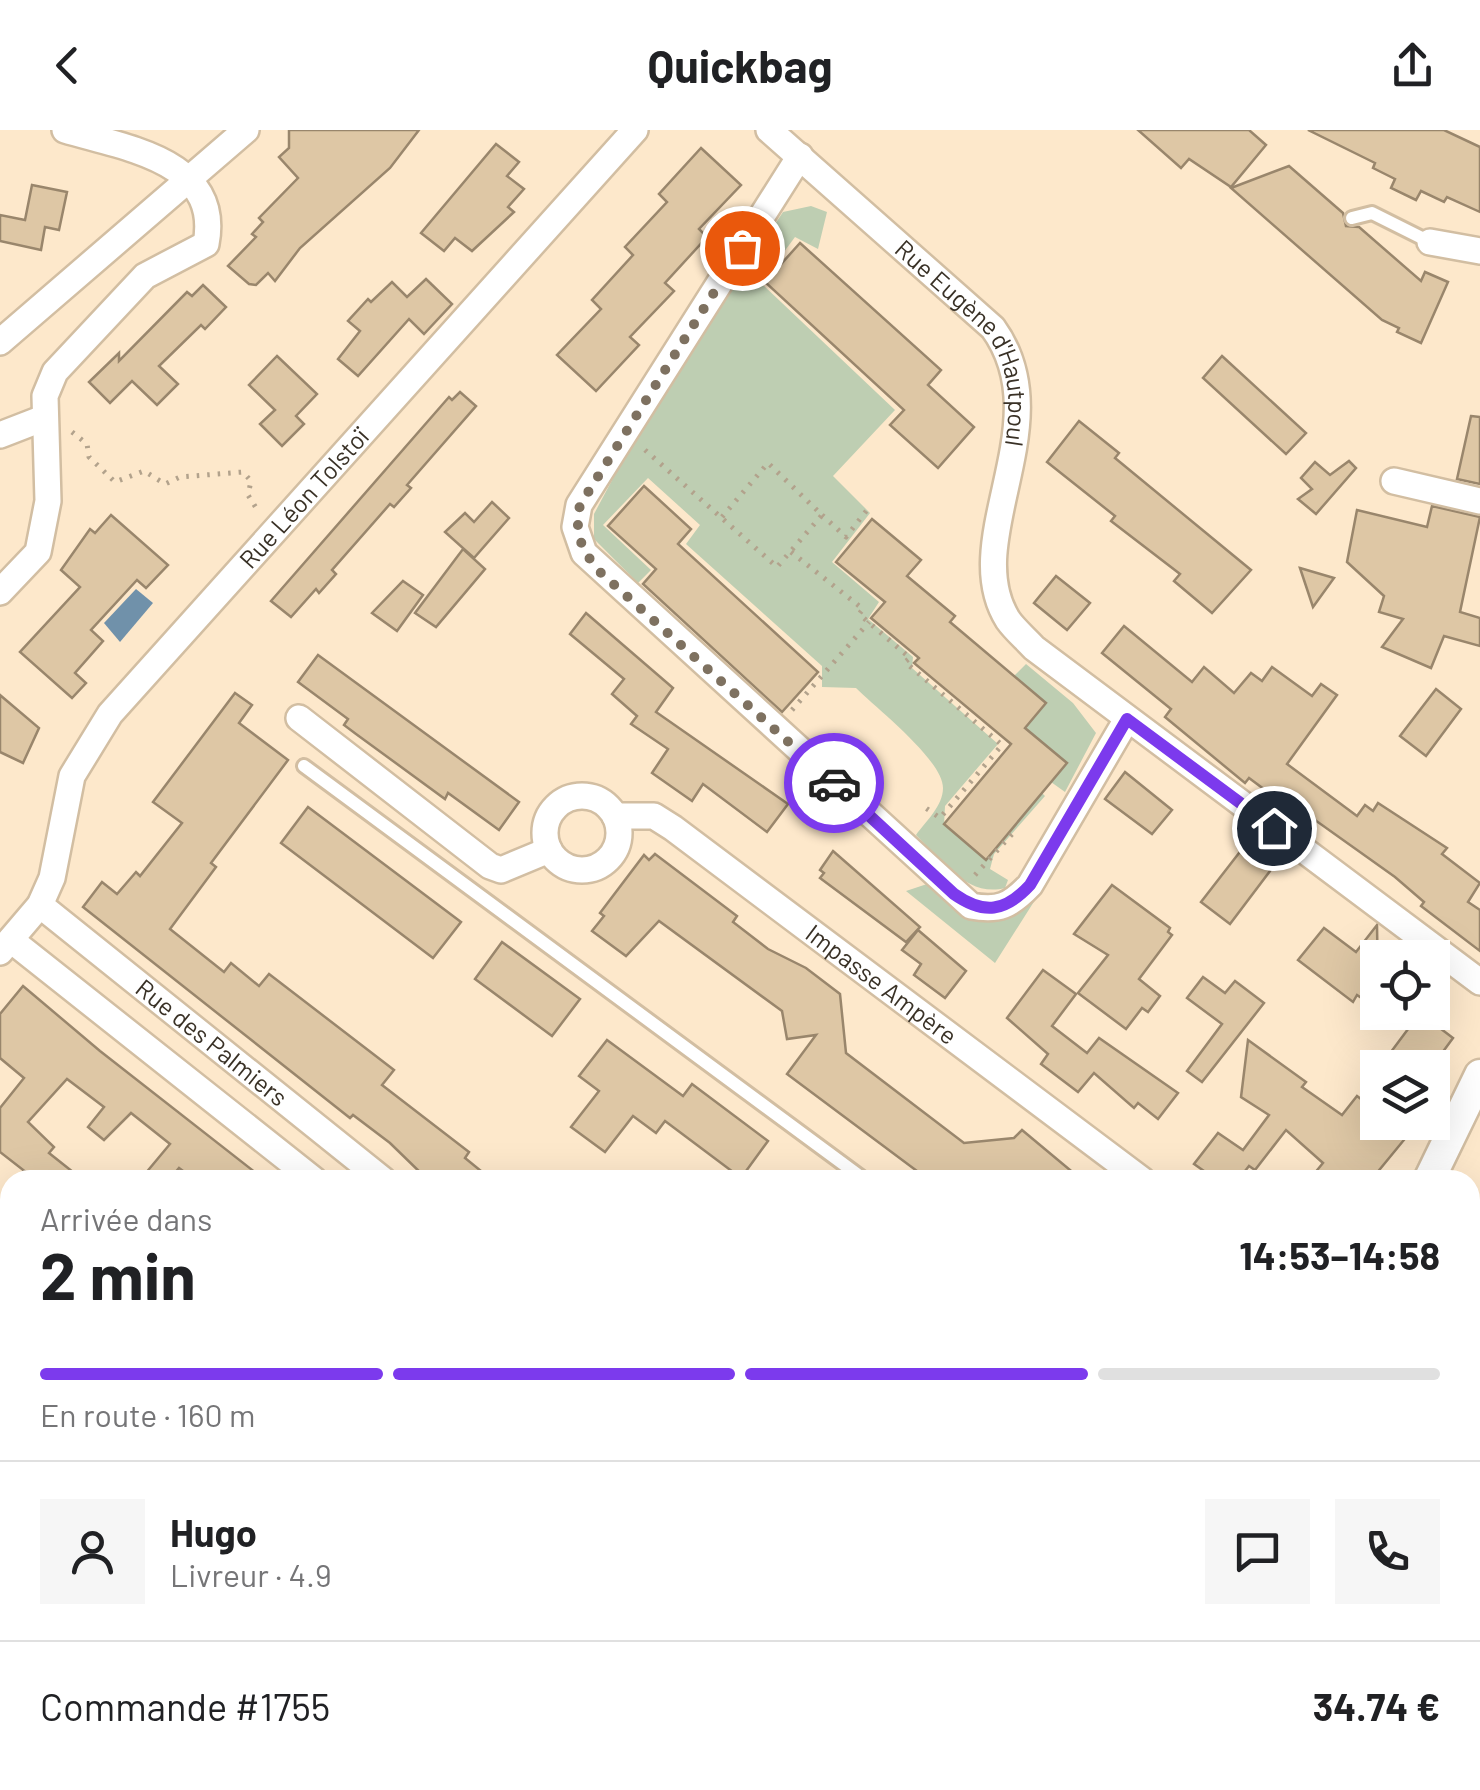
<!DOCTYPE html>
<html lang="fr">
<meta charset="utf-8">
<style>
body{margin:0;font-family:Barlow,sans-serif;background:#f6f6f6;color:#202124;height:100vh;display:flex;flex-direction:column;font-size:38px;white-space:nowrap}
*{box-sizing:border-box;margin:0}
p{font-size:32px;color:#757577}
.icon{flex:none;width:55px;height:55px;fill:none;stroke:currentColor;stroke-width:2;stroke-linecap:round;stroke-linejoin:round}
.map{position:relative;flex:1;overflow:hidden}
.details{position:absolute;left:0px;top:1040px;width:1480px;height:620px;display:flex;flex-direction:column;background:#fff;border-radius:30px 30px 0 0;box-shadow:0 10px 40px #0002}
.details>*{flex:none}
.fabs{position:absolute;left:1360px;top:810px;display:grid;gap:20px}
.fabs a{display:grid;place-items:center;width:90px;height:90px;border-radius:0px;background:#fff;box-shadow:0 10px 40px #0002;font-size:50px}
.pin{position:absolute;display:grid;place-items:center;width:85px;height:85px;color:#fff;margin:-42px;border:5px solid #fff;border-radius:50%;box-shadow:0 2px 10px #0007}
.courier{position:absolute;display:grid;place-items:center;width:100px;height:100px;margin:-50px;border:8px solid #7c3aed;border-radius:50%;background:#fff;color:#222;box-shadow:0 2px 12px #0007}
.overview em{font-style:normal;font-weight:700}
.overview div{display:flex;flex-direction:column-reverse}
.overview{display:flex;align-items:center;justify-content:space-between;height:170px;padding:0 40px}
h1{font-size:65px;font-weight:700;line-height:75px}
.bar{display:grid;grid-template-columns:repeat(4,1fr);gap:15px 10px;align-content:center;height:120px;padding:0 40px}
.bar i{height:12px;border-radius:8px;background:#e0e0e0}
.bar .current{background:#7c3aed}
.bar p{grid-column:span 4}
.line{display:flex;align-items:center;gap:25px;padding:0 40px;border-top:2px solid #e0e0e0}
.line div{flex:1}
.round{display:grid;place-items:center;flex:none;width:105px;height:105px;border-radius:0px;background:#f6f6f6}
header{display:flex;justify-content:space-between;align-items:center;height:130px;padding:0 40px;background:#fff;font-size:45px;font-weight:700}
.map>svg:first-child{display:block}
.built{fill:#f7deba}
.green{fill:#beceb2}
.water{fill:#7091aa}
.building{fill:#dec7a5;stroke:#99866c;stroke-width:2.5}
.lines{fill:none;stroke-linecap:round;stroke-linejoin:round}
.service-casing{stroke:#d2bea2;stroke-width:18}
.minor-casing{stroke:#d2bea2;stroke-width:30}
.tertiary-casing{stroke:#d2bea2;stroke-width:35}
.motorway-casing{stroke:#b38b5c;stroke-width:50}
.path{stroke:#b2a28c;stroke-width:5;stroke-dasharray:2.5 8;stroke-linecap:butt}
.service{stroke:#fff;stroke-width:12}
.minor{stroke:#fff;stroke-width:25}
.tertiary{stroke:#fff;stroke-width:30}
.motorway{stroke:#f5bc79;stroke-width:45}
.done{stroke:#7e7160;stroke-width:10;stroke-dasharray:0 18}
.route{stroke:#7c3aed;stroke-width:12}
.labels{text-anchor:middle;stroke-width:8;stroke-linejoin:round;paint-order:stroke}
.street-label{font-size:25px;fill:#393126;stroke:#fde8cb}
</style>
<header><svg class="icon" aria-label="back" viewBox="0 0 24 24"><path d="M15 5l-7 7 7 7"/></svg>Quickbag<svg class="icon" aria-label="share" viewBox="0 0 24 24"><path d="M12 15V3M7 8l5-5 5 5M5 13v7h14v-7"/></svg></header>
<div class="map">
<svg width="1480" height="1660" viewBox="0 0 1480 1660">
<rect width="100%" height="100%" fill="#fde8cb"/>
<!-- built -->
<polygon class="built" points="0,1444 10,1454 10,1650 71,1650 80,1660 0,1660"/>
<!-- green -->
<g class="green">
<path d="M811,76L827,82L818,119L795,107L761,153L895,280L833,346L870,383L832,432L879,472L868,489L913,527L912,538L998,614L945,676L944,695L986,729L1042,663L1045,666L994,724L990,739L1008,750L1005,758C967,768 940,729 916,705C926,691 943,676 943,658C943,630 876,578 856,558L822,557V536L686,414L700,395L648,348L603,395L651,440L638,453L594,409V384L634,309L783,82Z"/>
<polygon points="1026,534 1073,573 1096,603 1065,662 1051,652 1067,633 1025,598 1014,546"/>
<path d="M927,754C964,788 992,809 1035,770L995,833L906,761Z"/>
</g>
<!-- water -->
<polygon class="water" points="136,459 153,473 120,512 104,493"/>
<!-- building -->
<g class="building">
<polygon points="289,0 419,0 390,38 300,118 275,151 268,143 256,155 249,154 228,136 256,107 252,104 263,92 259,88 298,48 279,27 289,18"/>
<polygon points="1138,0 1249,0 1266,15 1231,57 1189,29 1181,38"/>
<polygon points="1308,0 1444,0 1480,17 1480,82 1447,67 1444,72 1421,61 1416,70 1391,58 1395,49 1373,38 1375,33"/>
<polygon points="496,14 519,32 507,46 524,59 508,77 514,82 472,121 455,108 444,121 421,103"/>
<polygon points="701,18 741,55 699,99 707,107 665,153 674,161 630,207 639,215 596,261 557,225 601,179 592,170 633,125 625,117 667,72 659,64"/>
<polygon points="1289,36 1343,83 1346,96 1359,97 1421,151 1425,142 1448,152 1421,213 1397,202 1399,198 1382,190 1231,58"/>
<polygon points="32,55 67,62 59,100 45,97 41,120 0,111 0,85 25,90"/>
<polygon points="800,113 941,240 928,255 974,297 938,338 890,295 904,280 765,152"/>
<polygon points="426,149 452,174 424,204 409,189 358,246 338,229 360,201 348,191 368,169 371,172 392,152 407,167"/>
<polygon points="203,155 226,177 205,199 201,195 159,236 178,254 157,275 132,251 110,273 89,252 119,223 119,231 187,162 192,166"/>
<polygon points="277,226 317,264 296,286 304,294 282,316 260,294 275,280 249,255"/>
<polygon points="1222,226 1306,303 1286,324 1203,248"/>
<polygon points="460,262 476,276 407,355 411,358 394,377 390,374 332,440 336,444 319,463 316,459 291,487 271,471 449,267 452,270"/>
<polygon points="1471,286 1480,287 1480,354 1457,349"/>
<polygon points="1079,291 1119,323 1115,328 1251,440 1212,483 1174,451 1180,444 1111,391 1115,386 1047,332"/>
<polygon points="1349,331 1356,338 1316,384 1298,369 1312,359 1301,348 1315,332 1330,345"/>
<polygon points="644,356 691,399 678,414 818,542 782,582 643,454 656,439 608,396"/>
<polygon points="492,372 509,388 474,428 445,402 465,383 474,392"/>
<polygon points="1432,376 1480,387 1460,482 1480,488 1480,516 1444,506 1431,538 1382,517 1403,489 1379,482 1384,466 1347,432 1357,380 1427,397"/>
<polygon points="111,385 168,435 146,458 137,450 91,500 103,511 75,543 86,553 72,568 20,522 80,457 61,440 90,399 95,403"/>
<polygon points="872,389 921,430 907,446 955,486 950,492 1046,573 1025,598 1067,633 986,730 944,694 1011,614 914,533 919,528 871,488 885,472 836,432"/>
<polygon points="463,419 485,439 436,497 415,483"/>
<polygon points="1300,438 1334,448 1313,477"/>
<polygon points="1056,446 1090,473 1067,500 1034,473"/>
<polygon points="403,451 423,465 397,501 372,483"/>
<polygon points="586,483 673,558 656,582 788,674 767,702 703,654 692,671 652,643 668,619 631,594 637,586 612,564 624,549 570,504"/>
<polygon points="1124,496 1192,552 1204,537 1234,563 1251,543 1262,551 1272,537 1312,566 1321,554 1337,565 1287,634 1357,686 1365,675 1373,681 1378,673 1447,718 1442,724 1480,753 1468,772 1480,780 1480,821 1421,776 1424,772 1395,747 1315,690 1312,695 1249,648 1245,653 1165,587 1171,579 1102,523"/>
<polygon points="318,525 519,672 499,700 448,663 445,669 356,604 344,595 348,589 298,552"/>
<polygon points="1436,559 1461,579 1426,626 1400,606"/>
<polygon points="235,563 252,575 239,593 288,630 211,733 216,737 170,799 224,842 231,833 259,856 269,844 394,940 382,955 469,1022 465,1028 492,1050 428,1050 390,1013 353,985 350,988 83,777 102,752 117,764 136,742 140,746 182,693 153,672"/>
<polygon points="0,565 39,598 23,633 0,622"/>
<polygon points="1125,642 1172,680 1152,704 1105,669"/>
<polygon points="308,677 461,792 433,828 281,713"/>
<polygon points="1253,705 1272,719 1263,730 1273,737 1230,794 1201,772"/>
<polygon points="833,721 920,797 906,812 820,748 824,743 820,740"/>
<polygon points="655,724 737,786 733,792 768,819 806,838 840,864 846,923 964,1013 1014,1008 1022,1000 1082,1050 929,1050 787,944 816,905 787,909 782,881 659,791 626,826 592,801 604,786 600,783 644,725 649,730"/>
<polygon points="1112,755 1170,798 1168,802 1172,805 1139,849 1160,866 1148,882 1142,878 1126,899 1078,863 1108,825 1074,804"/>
<polygon points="1377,795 1378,856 1366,871 1357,865 1353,872 1298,830 1324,798 1356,822"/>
<polygon points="918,800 966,841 945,868 914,845 921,834 902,820"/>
<polygon points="502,812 580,869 552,906 475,849"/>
<polygon points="1043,840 1076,864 1052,896 1087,923 1099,908 1178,963 1158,989 1138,973 1134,978 1094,943 1078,962 1041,934 1048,924 1007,888"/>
<polygon points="1203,847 1225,863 1235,851 1264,873 1202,952 1187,941 1222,894 1187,868"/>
<polygon points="23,856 100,921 265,1050 195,1050 179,1038 169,1050 140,1050 170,1014 131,983 104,1010 88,997 104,977 67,949 28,992 54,1017 49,1023 83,1050 36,1050 0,1022 0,978 24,948 0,928 0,884"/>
<polygon points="1420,883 1453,908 1431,938 1379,938"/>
<polygon points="607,910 683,966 692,954 768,1011 741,1048 665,991 656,1003 633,986 605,1022 571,997 599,961 579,946"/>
<polygon points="1248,910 1306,952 1302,957 1342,985 1357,966 1378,982 1378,992 1392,992 1408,1005 1371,1050 1309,1050 1323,1033 1286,1000 1255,1040 1249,1036 1238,1050 1219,1042 1214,1048 1194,1034 1218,1003 1243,1020 1269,985 1241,967"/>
</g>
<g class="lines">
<!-- service casing -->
<g class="service-casing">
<g id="service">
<polyline points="1352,88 1372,83 1430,112"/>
<polyline points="304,636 865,1050"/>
<polyline points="0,1426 10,1437"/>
</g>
</g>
<!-- minor casing -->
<g class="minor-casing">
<g id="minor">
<path id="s1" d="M769,0L993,198C1062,293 957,410 1008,490C1015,500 1026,509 1034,518L1480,852"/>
<path d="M800,26L579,375L575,397L584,423L971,776C999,781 1010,776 1030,755L1127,589"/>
<polyline points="1430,112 1480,121"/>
<polyline points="0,212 246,0"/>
<polyline points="0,305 44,288"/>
<polyline points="1394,351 1480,371"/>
<path d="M0,462L38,422L48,371L45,266L55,242L145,146L206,114C222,30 125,18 65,0"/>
<polyline points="299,588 490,736 501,740 549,720"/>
<circle cx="582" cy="703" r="37"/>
<path id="s2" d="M615,686H654L673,698L1142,1050"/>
<path id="s3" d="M40,775L383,1050"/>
<polyline points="11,810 314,1050"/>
<path id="s4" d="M0,822L40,775L52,748L72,646L110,584L635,0"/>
<polyline points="0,1108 10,1116"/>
<polyline points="202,1650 212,1660"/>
<polyline points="601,1650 617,1660"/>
</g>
</g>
<!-- tertiary casing -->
<g class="tertiary-casing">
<g id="tertiary">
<polyline points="1429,1050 1480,945"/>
<polyline points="983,1660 991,1650"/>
</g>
</g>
<!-- motorway casing -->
<g class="motorway-casing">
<g id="motorway">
<polyline points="1470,1237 1480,1216"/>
<polyline points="1470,1350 1480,1330"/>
<polyline points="1263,1660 1268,1650"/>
<polyline points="1321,1660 1325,1650"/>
</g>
</g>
<!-- path -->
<g class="path">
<polyline points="72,302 87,314 89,327 115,352 144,341 165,354 180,347 243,342 251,351 248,365 258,381"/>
<polyline points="645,320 777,437 822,385 768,333 722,387"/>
<polyline points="822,385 846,407 867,380"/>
<polyline points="791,422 863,479 859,484 910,528 905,532 1002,615 940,688 923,676"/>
<polyline points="792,580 869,492"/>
<polyline points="975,745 1013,703 1008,702"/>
</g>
<!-- service -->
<use href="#service" class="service"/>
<!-- minor -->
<use href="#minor" class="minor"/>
<!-- tertiary -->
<use href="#tertiary" class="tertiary"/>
<!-- motorway -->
<use href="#motorway" class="motorway"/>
</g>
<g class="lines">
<!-- done -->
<path class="done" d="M742,118L580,375C574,403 581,420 600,442L834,653"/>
<!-- route -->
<path class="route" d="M834,653L954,764C984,785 1005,782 1030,755L1127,589L1274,698"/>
</g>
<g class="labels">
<!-- street labels -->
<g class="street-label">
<text dy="9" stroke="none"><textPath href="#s1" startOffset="298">Rue Eugène d'Hautpoul</textPath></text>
<text dy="9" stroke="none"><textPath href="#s4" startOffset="558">Rue Léon Tolstoï</textPath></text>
<text dy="9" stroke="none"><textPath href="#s2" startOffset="322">Impasse Ampère</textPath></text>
<text dy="9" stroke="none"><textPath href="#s3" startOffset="220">Rue des Palmiers</textPath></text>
</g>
</g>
</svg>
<div class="fabs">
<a><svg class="icon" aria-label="locate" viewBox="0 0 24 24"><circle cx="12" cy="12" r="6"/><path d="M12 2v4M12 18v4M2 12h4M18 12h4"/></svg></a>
<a><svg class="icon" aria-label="layers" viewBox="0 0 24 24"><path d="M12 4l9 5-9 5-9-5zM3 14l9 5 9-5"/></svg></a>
</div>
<div class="pin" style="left:742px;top:118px;background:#ea580c"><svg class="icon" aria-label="bag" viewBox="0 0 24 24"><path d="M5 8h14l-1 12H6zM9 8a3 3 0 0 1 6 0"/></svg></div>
<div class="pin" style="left:1274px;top:698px;background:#1f2937"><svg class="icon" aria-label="home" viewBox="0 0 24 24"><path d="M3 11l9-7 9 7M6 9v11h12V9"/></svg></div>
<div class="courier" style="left:834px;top:653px"><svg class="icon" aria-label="car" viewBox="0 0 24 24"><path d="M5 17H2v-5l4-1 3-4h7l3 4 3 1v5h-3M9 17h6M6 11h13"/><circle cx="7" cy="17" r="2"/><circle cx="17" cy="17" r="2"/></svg></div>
<section class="details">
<div class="overview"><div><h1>2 min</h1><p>Arrivée dans</p></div><em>14:53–14:58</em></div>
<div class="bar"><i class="current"></i><i class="current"></i><i class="current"></i><i></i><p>En route · 160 m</p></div>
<div class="line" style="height:180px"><a class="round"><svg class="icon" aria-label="person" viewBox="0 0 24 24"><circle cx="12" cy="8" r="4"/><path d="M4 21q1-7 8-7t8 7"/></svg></a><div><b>Hugo</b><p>Livreur · 4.9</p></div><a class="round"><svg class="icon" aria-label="chat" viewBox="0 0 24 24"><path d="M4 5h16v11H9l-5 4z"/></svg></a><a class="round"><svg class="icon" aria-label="phone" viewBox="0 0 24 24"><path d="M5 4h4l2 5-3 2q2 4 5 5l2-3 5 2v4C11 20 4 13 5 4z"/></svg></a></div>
<div class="line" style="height:130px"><div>Commande #1755</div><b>34.74 €</b></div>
</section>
</div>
